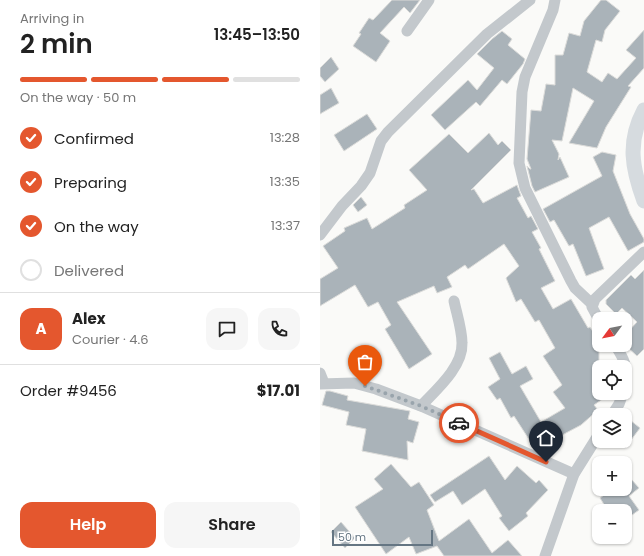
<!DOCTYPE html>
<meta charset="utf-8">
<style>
body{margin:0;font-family:Poppins,sans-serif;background:#f6f6f6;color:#222;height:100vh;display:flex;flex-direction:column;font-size:15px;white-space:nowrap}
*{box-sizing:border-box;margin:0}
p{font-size:13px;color:#767676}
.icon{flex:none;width:22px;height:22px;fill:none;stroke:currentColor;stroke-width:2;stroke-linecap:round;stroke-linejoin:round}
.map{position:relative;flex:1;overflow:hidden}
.panel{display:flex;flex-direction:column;background:#fff;width:320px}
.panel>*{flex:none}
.needle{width:26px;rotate:238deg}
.buttons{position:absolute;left:272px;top:312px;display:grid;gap:8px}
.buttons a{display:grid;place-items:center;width:40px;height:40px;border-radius:8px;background:#fff;box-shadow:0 1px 3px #0004;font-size:20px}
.scale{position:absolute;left:12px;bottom:10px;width:101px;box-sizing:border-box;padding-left:4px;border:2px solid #657683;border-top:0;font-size:11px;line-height:14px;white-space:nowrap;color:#657683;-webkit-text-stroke:3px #fff;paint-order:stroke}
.pin{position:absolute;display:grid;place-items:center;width:34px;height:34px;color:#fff;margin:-41px -17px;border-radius:50% 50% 50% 0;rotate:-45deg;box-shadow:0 0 4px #0007}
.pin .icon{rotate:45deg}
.courier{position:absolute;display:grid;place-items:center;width:40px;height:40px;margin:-20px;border:3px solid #e4572e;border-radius:50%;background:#fff;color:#222;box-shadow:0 1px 5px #0007}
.overview em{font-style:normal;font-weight:600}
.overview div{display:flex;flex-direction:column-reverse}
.overview{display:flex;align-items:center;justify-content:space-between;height:68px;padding:0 20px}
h1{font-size:26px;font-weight:600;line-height:30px}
.bar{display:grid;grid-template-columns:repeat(4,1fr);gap:6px 4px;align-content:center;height:48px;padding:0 20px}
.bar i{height:5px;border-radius:3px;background:#e0e0e0}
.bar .selected{background:#e4572e}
.bar p{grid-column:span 4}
.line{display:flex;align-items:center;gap:10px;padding:0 20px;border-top:1px solid #e0e0e0}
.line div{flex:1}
.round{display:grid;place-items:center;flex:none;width:42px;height:42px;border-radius:12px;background:#f6f6f6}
ol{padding:0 20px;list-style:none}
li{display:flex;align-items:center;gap:12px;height:44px}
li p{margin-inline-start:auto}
li .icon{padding:4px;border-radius:50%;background:#e4572e;color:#fff;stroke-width:4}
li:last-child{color:#767676}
li i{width:22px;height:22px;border:2px solid #e0e0e0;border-radius:50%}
.action{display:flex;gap:8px;margin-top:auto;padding:8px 20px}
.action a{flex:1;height:46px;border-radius:12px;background:#e4572e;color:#fff;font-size:16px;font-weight:600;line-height:46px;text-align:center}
.action a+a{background:#f6f6f6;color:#222}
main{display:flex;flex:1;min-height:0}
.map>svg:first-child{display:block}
.building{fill:#aab3b9;stroke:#dcdcda}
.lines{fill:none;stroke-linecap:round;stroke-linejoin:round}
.street{stroke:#c3c8cc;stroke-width:11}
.secondary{stroke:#d6dbdf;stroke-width:15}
.done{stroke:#99a4ac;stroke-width:4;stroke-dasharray:0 7.2}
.route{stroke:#e4572e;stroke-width:5}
</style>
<main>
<section class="panel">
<div class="overview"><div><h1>2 min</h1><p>Arriving in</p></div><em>13:45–13:50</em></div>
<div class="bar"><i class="selected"></i><i class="selected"></i><i class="selected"></i><i></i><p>On the way · 50 m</p></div>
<ol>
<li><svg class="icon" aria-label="check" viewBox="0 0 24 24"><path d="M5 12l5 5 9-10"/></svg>Confirmed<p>13:28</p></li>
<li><svg class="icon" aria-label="check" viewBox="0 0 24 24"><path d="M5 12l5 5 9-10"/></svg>Preparing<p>13:35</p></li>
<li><svg class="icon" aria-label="check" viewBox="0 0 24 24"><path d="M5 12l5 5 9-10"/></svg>On the way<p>13:37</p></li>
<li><i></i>Delivered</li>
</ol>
<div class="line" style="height:72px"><b class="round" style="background:#e4572e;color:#fff">A</b><div><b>Alex</b><p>Courier · 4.6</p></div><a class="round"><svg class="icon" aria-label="chat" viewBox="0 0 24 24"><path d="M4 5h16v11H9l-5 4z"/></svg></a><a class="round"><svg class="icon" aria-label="phone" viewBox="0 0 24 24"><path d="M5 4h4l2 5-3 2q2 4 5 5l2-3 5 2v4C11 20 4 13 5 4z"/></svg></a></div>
<div class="line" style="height:52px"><div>Order #9456</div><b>$17.01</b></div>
<div class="action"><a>Help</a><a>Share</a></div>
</section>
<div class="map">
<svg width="324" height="556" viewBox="0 0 324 556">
<rect width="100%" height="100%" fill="#fafaf8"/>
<!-- building -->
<g class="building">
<polygon points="72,0 100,0 90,13 84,7 60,33 70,41 56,62 33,46 41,34 39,33 49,18 53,20"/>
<polygon points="281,0 286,0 300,11 285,30 282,42 276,40 267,72 282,82 288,73 297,79 316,58 306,50 324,30 324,68 308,86 311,87 286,127 277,148 249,143 274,101 253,88 242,141 232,140 239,154 238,160 240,157 249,177 215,192 212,186 207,166 210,169 211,169 207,159 211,110 221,111 226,84 235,85 235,55 243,55 249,33 260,36 264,21"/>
<polygon points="182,31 192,39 188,45 205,59 203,64 187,84 182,80 160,106 156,102 125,130 111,115 148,80 157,90 174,68 157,54 172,39"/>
<polygon points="11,57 19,69 5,82 0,76 0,68"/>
<polygon points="11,88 19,103 0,114 0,95"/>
<polygon points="47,114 57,129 24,151 14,135"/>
<polygon points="169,133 178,145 182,141 191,150 151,190 154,189 163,203 197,185 201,196 197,198 208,218 211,216 218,229 212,232 221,248 219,249 235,281 221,288 233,309 251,299 268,328 270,327 279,341 279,345 283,346 279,349 279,393 291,393 274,405 278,410 261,425 229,442 225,435 212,444 194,416 191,418 180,398 177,400 168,387 180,379 169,358 180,352 192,374 206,366 213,379 200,386 221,422 245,408 233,392 242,385 223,356 235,348 219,320 215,322 201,299 196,302 186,278 199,266 184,244 148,269 145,265 127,277 132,287 117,293 114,286 77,302 112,354 89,369 65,329 71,325 58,302 48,307 35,285 0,306 0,279 18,268 3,246 25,231 24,228 47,218 52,229 85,208 84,205 107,190 89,170 129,134 148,153"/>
<polygon points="282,152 296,155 293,171 310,214 324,239 324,242 308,251 289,217 269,228 284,269 266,276 253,244 249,246 234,220 230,222 223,209 282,176 273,157"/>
<polygon points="41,197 47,205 38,212 33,205"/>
<polygon points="324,270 324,349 317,356 305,345 305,335 317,322 302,308 296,314 286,304 286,300 311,275 315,279"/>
<polygon points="6,391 10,391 28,396 27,400 90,411 88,419 99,422 93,443 87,441 88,460 42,451 46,429 26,425 29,412 2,405"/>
<polygon points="305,416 320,428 305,448"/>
<polygon points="169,456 185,480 197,466 216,483 219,480 228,490 206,513 208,516 189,531 179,518 182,516 165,489 142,505 133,491 115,502 110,495"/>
<polygon points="71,464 91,487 99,482 114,505 107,510 119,541 149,519 172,553 188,540 202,556 124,556 117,546 96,554 89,537 66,554 35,507 63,489 54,479"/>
<polygon points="305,472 319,488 309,496 319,510 305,520 305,511 288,511 280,498 292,489 305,489"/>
<polygon points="21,522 35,538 25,548 11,532"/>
</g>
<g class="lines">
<!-- street -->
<g class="street">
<polyline points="235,0 233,10 205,77 202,92 199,163 205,188 251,281 255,288 272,304"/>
<polyline points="87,31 109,0"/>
<polyline points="0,235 22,206 41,186 50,173 61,141 68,132 167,34 210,0"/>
<polyline points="279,320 272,307 275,299 324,252"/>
<path d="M295,345C305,360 308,367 305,386"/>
<polyline points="0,373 4,383"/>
<polyline points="0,384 34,383 56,389 101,406 254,474"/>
<path d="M101,406C116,390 143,367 142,343C142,330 137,315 134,301"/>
<polyline points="292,415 299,404 303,393"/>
<polyline points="225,556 254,474 279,434"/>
</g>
<!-- secondary -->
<path class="secondary" d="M324,110C307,142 312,168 324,201"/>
</g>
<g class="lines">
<!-- done -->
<polyline class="done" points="45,386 101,406 139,423"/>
<!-- route -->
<polyline class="route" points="139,423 226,462"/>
</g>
</svg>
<div class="buttons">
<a><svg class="needle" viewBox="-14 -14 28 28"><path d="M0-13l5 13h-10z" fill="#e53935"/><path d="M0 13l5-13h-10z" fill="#767676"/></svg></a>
<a><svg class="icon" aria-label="locate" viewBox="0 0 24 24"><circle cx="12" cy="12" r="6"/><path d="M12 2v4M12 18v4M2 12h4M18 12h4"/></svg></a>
<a><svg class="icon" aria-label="layers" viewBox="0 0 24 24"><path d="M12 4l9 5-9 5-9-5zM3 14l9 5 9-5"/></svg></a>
<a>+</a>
<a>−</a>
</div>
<div class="scale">50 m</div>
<div class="pin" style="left:45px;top:386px;background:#ea580c"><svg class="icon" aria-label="bag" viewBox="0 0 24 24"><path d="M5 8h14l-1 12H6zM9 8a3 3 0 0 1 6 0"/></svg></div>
<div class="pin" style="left:226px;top:462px;background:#1f2937"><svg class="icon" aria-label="home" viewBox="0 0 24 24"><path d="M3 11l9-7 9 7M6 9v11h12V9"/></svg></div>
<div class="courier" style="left:139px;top:423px"><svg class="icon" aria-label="car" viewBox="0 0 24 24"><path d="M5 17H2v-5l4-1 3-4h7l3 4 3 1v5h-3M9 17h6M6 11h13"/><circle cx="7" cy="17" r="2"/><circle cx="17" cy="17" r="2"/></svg></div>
</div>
</main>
